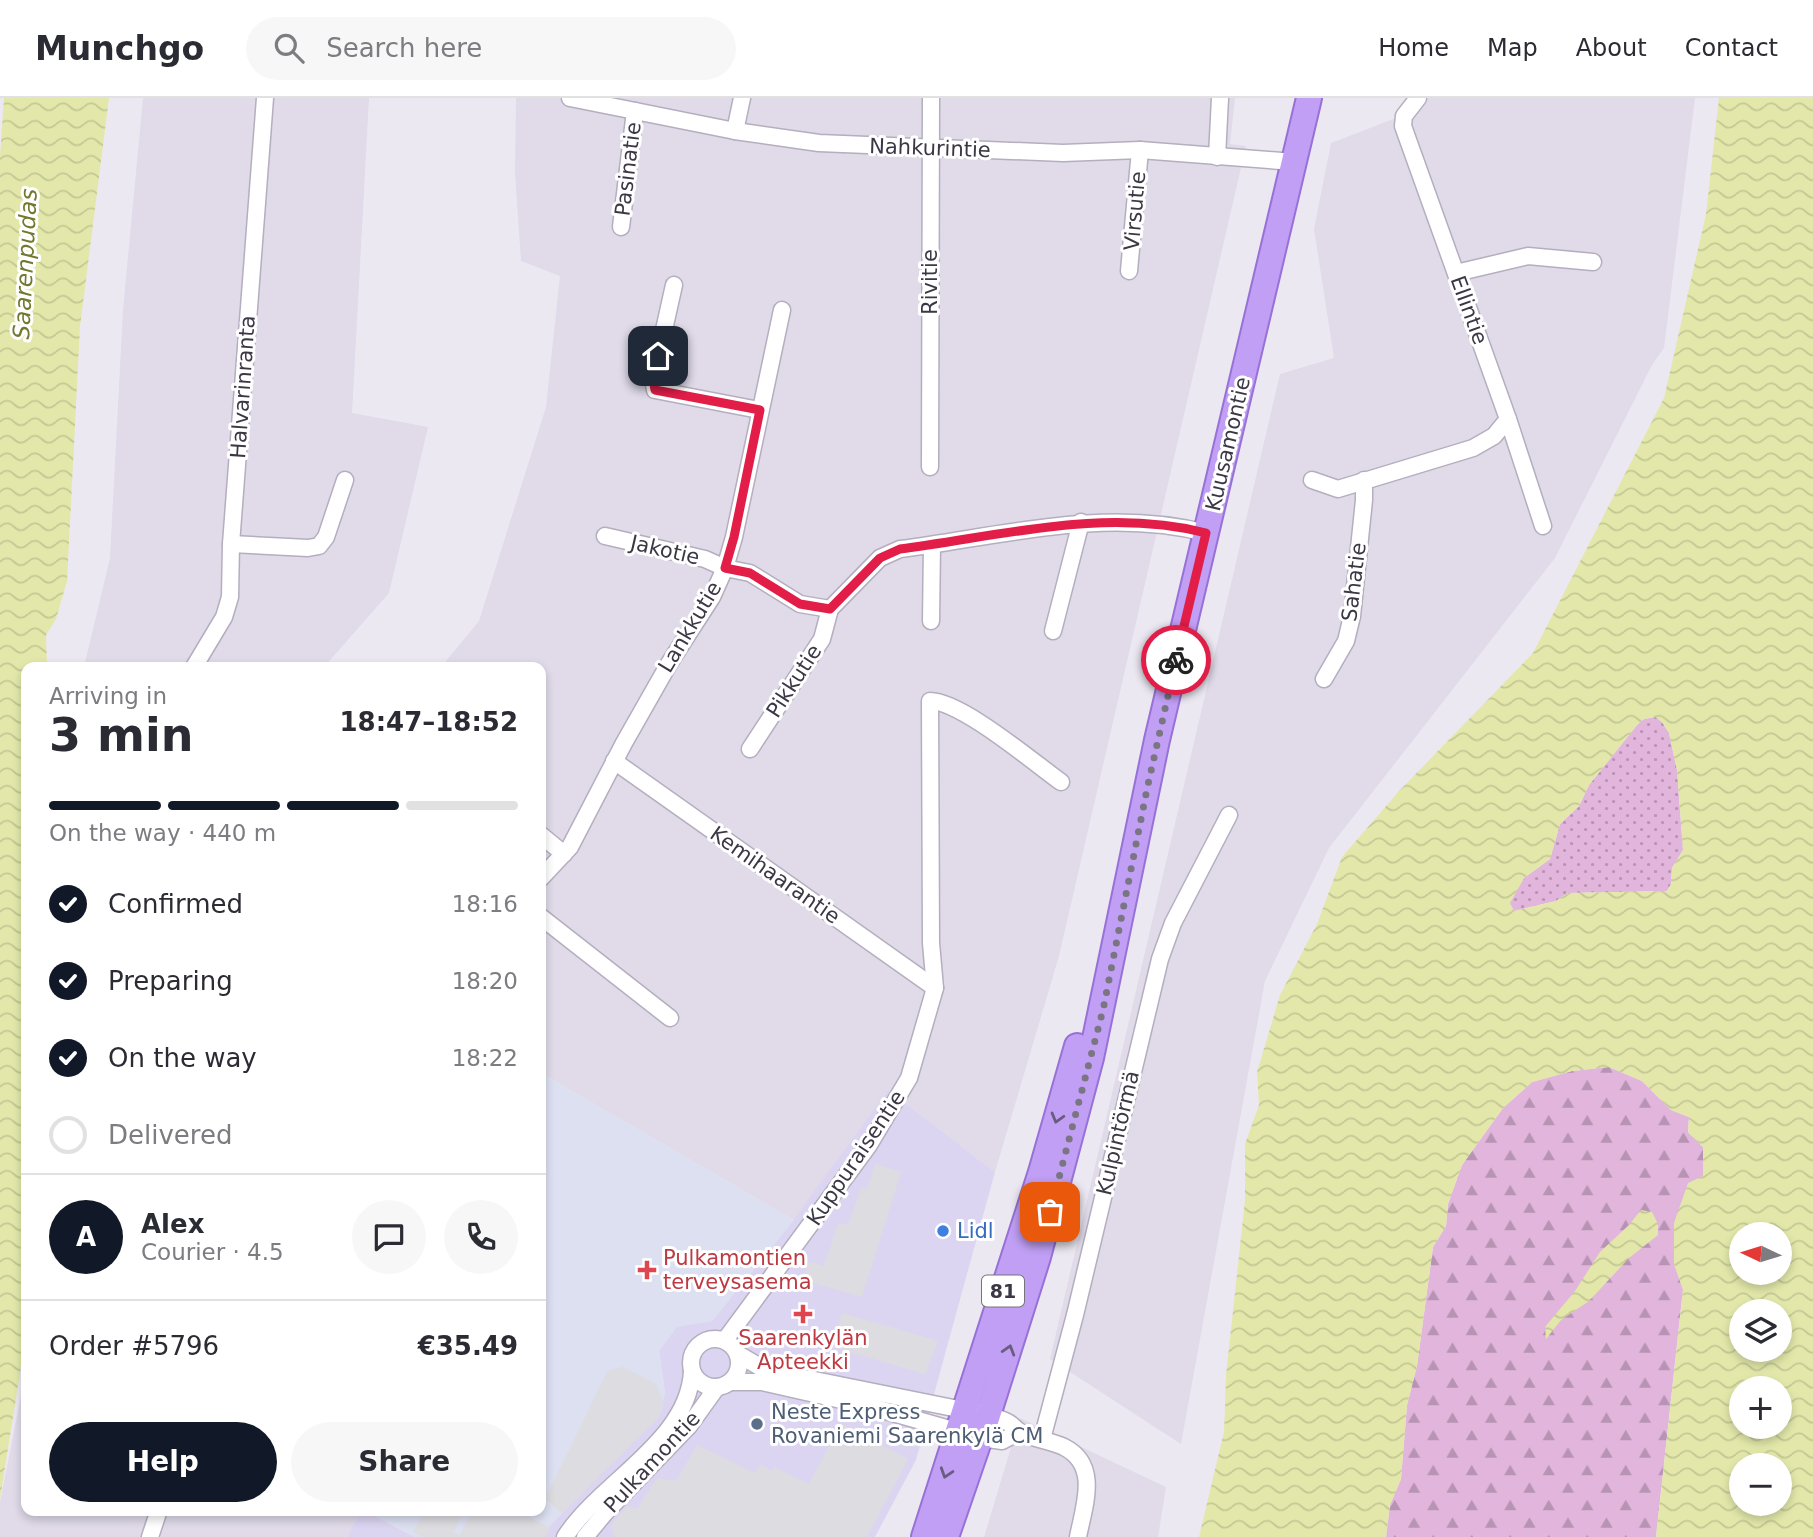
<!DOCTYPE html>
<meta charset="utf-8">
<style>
body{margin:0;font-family:"DejaVu Sans",sans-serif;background:#f7f7f7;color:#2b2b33;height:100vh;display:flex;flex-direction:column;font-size:26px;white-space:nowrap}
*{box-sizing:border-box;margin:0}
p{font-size:23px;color:#7c7c81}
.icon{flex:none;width:38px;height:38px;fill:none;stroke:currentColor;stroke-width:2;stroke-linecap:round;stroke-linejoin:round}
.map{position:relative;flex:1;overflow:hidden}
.drawer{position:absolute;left:21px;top:564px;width:525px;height:854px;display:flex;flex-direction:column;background:#fff;border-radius:14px;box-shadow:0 4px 10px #0003}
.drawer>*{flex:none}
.needle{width:46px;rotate:274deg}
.controls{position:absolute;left:1729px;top:1124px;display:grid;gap:14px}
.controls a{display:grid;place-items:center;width:63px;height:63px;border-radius:50%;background:#fff;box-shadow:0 4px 10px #0003;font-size:35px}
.pin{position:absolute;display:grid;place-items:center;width:60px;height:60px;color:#fff;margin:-30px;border-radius:14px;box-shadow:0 4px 10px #0006}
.courier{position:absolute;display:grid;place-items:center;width:70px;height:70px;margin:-35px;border:5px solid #e11d48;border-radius:50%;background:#fff;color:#222;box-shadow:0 2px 9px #0007}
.summary em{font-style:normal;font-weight:600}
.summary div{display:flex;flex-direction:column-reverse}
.summary{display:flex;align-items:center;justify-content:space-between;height:119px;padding:0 28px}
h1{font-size:46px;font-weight:600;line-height:52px}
.bar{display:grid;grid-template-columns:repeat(4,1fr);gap:10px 7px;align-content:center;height:84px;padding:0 28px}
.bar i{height:9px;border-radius:5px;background:#e1e1e2}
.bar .on{background:#111827}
.bar p{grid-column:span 4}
.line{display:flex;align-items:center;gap:18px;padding:0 28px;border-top:2px solid #e1e1e2}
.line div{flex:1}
.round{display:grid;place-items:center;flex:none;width:74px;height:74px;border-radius:37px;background:#f7f7f7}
ol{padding:0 28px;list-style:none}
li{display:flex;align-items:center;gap:21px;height:77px}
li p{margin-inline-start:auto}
li .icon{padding:7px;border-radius:50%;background:#111827;color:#fff;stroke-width:4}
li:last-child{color:#7c7c81}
li i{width:38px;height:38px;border:4px solid #e1e1e2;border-radius:50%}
.primary-button{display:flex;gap:14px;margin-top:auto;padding:14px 28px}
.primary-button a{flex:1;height:80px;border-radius:42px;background:#111827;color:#fff;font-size:28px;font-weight:600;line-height:80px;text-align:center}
.primary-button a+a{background:#f7f7f7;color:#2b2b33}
header{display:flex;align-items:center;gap:42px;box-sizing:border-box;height:98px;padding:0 35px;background:#fff;border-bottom:2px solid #e1e1e2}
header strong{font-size:33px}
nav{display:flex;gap:38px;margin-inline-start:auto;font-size:24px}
.search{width:490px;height:63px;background:#f7f7f7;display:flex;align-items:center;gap:18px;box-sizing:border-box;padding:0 24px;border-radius:38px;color:#7c7c81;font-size:26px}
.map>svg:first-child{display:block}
.residential{fill:#e0dae9}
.commercial{fill:#dcd5f2}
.medical{fill:#dce0f1}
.green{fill:url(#green-dots)}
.forest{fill:url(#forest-firs)}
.parking{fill:#dddce1}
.water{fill:url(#water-waves);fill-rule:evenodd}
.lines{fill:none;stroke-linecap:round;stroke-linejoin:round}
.minor-casing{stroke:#b4aebf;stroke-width:19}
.primary-casing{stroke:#9771d7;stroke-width:28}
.minor{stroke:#fff;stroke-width:16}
.primary{stroke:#c09ff4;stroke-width:24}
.oneway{stroke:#6a5b82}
.done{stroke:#797581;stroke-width:7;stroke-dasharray:0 12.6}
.route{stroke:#e11d48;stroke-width:9}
.shop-dot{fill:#3f7fe0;stroke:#fff;stroke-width:2.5}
.health-dot{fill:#e0444e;stroke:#fff;stroke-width:2.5}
.service-dot{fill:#5c6f8a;stroke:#fff;stroke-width:2.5}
.labels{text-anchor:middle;stroke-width:6;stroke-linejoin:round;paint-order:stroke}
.shield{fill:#fff;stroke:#76737c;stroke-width:2}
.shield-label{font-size:19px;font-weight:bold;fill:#3b3744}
.street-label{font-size:21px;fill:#3b3744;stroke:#fff}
.shop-label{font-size:21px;fill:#366cbe;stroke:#fff;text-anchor:start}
.health-label{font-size:21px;fill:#be3a42;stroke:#fff;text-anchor:start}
.service-label{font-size:21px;fill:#4e5e75;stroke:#fff;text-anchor:start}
.water-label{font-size:23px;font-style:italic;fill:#72792f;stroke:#fff}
</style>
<header>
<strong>Munchgo</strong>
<div class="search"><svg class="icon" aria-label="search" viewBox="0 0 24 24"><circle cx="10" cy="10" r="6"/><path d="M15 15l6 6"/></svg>Search here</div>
<nav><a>Home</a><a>Map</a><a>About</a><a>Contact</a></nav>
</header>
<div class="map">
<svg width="1813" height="1439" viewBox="0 0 1813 1439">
<defs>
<pattern id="green-dots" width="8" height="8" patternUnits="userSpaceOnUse" patternTransform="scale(1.75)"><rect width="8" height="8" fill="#e2b5dc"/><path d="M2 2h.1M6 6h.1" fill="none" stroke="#b894b4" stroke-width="1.8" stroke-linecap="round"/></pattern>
<pattern id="forest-firs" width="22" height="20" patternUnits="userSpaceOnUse" patternTransform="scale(1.75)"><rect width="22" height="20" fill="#e2b5dc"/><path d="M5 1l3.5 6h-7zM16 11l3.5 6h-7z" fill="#b894b4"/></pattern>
<pattern id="water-waves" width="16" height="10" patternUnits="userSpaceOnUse" patternTransform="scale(1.75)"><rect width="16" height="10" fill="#e3e8aa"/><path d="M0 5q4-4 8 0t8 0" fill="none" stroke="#c4c894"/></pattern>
</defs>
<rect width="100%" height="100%" fill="#ece8f2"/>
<!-- residential -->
<g class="residential">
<polygon points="143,0 369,0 352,315 428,329 389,495 324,569 84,569 110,460 123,212"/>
<polygon points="516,0 1235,0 1230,46 1246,48 1059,858 995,1074 888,992 794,1122 541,975 541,569 441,569 479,523 546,309 560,178 521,163 515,74"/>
<polygon points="1421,0 1695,0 1664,250 1652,267 1555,460 1329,750 1265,883 1181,1346 1050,1261 1280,276 1334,260 1314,131 1331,45 1396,20"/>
<polygon points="26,1272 26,1412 361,1412 347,1439 0,1439 0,1404"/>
<polygon points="1020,1320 1166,1389 1158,1439 984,1439"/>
</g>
<!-- commercial -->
<g class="commercial">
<polygon points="888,992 995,1074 916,1362 875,1439 543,1439 547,1431 665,1295 659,1253 677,1228 712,1223 794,1121"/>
<polygon points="361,1412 363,1412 415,1439 347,1439"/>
</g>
<!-- medical -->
<polygon class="medical" points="541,975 794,1122 712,1223 677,1229 659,1253 665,1295 661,1314 547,1431 543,1439 415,1439 363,1412 541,1412"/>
<!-- green -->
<polygon class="green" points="1656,619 1662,624 1669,635 1677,672 1683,752 1672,770 1671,786 1667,793 1568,795 1556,803 1514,813 1509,805 1524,780 1550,761 1560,726 1579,708 1589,687 1637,627 1644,621"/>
<!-- forest -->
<polygon class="forest" points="1609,969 1642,983 1671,1012 1689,1019 1688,1034 1703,1049 1703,1078 1674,1166 1683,1191 1656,1439 1386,1439 1390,1407 1401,1381 1407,1307 1417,1268 1433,1149 1446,1128 1448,1106 1462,1067 1503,1010 1532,984 1572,973"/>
<!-- parking -->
<g class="parking">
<polygon points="875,1066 901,1074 862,1199 803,1182 809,1164 824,1168 838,1125 848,1127 861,1090 867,1091"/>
<polygon points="842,1215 938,1243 925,1276 833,1249"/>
<polygon points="623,1269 656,1286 663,1303 659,1319 562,1415 545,1401 608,1272"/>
<polygon points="841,1326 908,1361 867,1439 615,1439 611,1427 627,1408 637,1411 657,1380 676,1383 697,1347 755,1375 760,1366 772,1373 774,1369 809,1386"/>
<polygon points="425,1412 464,1412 454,1434 459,1438 473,1412 516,1412 550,1430 545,1439 423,1439 413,1434"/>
</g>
<!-- water -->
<g class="water">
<polygon points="4,0 109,0 80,229 67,483 56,521 46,537 47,569 26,569 26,1237 0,1401 0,58"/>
<path d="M1719,0H1813V1439H1656L1683,1192L1674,1166V1125L1688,1085L1703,1078V1049L1688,1034L1689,1019L1671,1012L1642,983L1609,969L1572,973L1532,984L1503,1010L1462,1067L1448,1106L1446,1128L1433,1149L1417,1268L1407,1307L1401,1381L1390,1407L1386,1439H1199L1224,1334L1226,1277L1245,1102V1046L1259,1007L1257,974L1280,897L1317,826L1342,759L1400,692L1533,555L1664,300L1706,116ZM1655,619L1662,624L1669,635L1677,672L1683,752L1672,770L1671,786L1667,793L1568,795L1556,803L1514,813L1510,805L1524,780L1550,761L1560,726L1579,708L1589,687L1637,627L1644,621ZM1741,1136H1780V1174H1741ZM1741,1213H1780V1251H1741ZM1741,1290H1780V1328H1741ZM1741,1367H1780V1405H1741Z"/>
<polygon points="1641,1112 1652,1114 1658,1126 1658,1137 1629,1160 1589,1203 1561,1222 1546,1241 1545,1229 1575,1193 1600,1154 1629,1127"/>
</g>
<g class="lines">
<!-- minor casing -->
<g class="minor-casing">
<g id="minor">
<polyline points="570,0 735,33 819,45 1063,55 1140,52 1294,64"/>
<polyline points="1418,0 1404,18 1403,28 1508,321 1543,428"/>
<polyline points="735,33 742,0"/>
<polyline points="1217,59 1220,0"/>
<polyline points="621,129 635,13"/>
<polyline points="1129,173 1140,52"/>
<polyline points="1456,175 1528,158 1593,164"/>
<polyline points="674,187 653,281 655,292 759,312"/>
<polyline points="930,369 931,0"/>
<polyline points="1312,382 1338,391 1473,350 1494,338 1508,321"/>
<polyline points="605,438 705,461 725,470 750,475 800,506 830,511"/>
<polyline points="231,446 308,450 319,448 326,439 345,382"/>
<polyline points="931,523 932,447"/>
<polyline points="1053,533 1081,424"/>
<polyline points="194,569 224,519 230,499 231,446 265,0"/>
<polyline points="1324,581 1346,543 1352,518 1364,402 1364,382"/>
<path d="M750,651L822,541L830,511L880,460L900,451C1001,438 1105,409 1206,435"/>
<polyline points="614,663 935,890"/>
<polyline points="541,737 564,756"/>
<polyline points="541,780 570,749 624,645 670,564 712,499 725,470 734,439 782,212"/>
<polyline points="541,819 670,920"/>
<circle cx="715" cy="1265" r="24"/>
<path d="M725,1242L869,1047L909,980L935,890L931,845L930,603C961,603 1033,664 1061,684"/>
<path d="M738,1256L765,1272L988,1317C995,1319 1003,1321 1009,1325C1014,1328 1017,1333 1022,1335C1035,1341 1051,1343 1064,1349C1100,1367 1084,1408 1078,1439"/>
<polyline points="731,1284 762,1284 872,1309 981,1340 1002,1343 1019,1334"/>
<polyline points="1042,1341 1075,1217 1160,861 1173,825 1229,717"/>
<polyline points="150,1439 159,1412"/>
<path d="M565,1439C600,1384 689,1343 692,1273"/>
<polyline points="585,1439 605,1415 689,1328 717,1289"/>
</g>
</g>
<!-- primary casing -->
<g class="primary-casing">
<g id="primary">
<polyline points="924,1439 1041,1074 1077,948"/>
<polyline points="946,1439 988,1317 1038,1159 1091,960 1157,642 1309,0"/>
</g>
</g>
<!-- minor -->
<use href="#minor" class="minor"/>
<!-- primary -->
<use href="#primary" class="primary"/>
</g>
<!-- one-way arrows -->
<defs><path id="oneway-chevron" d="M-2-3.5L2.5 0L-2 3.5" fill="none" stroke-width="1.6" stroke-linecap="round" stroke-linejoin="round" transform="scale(1.75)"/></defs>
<g class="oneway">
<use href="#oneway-chevron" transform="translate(1057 1020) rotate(106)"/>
<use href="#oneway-chevron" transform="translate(1009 1252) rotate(-73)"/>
<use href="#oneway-chevron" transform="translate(946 1375) rotate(108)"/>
</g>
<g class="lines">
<!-- done -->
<polyline class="done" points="1050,1114 1103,912 1147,691 1176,562"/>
<!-- route -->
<path class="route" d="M658,258L653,281L655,292L760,312L734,439L725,470L750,475L800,506L830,511L880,460L900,451C1001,438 1105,409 1206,435L1176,562"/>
</g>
<!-- markers -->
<circle class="shop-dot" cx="943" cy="1133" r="7"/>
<g class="health-dot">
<path d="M643.5 1161.5h7v7h7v7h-7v7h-7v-7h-7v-7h7z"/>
<path d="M799.5 1205.5h7v7h7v7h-7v7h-7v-7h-7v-7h7z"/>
</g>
<circle class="service-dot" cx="757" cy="1326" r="7"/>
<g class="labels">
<!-- shield labels -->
<rect class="shield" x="982" y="1177.5" width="42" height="31" rx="5"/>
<g class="shield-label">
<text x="1003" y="1200">81</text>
</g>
<!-- street labels -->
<g class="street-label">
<text transform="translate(930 50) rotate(2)" y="7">Nahkurintie</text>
<text transform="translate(628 71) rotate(-83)" y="7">Pasinatie</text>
<text transform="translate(1135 113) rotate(-85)" y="7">Virsutie</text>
<text transform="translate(930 184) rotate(-90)" y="7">Rivitie</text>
<text transform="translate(1469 212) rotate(70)" y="7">Ellintie</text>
<text transform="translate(243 289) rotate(-86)" y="7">Halvarinranta</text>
<text transform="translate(1228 346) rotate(-77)" y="7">Kuusamontie</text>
<text transform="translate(665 452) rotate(13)" y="7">Jakotie</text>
<text transform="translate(1354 484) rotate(-83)" y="7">Sahatie</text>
<text transform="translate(690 529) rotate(-59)" y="7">Lankkutie</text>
<text transform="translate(794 583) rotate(-57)" y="7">Pikkutie</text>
<text transform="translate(775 777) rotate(35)" y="7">Kemihaarantie</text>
<text transform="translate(1118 1035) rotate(-77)" y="7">Kulpintörmä</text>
<text transform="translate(856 1060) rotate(-56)" y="7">Kuppuraisentie</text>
<text transform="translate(652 1364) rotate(-47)" y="7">Pulkamontie</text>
</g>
<!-- shop labels -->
<g class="shop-label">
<text x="957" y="1140">Lidl</text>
</g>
<!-- health labels -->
<g class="health-label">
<text x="663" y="1167">Pulkamontien<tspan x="663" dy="24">terveysasema</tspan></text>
<text x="803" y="1247" text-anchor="middle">Saarenkylän<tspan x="803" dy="24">Apteekki</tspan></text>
</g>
<!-- service labels -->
<g class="service-label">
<text x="771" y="1321">Neste Express<tspan x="771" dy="24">Rovaniemi Saarenkylä CM</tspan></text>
</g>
<!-- water labels -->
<g class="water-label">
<text transform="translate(25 166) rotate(-87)" y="8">Saarenpudas</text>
</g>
</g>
</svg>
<div class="controls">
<a><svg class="needle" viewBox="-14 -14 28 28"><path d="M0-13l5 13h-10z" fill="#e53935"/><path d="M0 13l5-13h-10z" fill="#7c7c81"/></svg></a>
<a><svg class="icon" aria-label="layers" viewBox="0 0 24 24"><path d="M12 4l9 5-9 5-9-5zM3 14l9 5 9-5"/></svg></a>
<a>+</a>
<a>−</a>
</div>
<div class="pin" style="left:1050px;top:1114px;background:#ea580c"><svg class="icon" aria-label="bag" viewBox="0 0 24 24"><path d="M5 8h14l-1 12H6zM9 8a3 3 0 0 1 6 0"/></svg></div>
<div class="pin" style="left:658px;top:258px;background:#1f2937"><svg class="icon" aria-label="home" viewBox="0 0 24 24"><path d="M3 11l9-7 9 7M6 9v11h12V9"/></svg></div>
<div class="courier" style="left:1176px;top:562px"><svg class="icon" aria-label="bike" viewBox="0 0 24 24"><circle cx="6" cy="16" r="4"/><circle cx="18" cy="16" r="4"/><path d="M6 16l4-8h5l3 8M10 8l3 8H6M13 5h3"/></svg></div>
<section class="drawer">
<div class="summary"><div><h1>3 min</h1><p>Arriving in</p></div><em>18:47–18:52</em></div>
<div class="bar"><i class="on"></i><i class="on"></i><i class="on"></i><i></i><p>On the way · 440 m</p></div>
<ol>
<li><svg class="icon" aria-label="check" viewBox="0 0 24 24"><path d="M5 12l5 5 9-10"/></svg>Confirmed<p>18:16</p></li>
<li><svg class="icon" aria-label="check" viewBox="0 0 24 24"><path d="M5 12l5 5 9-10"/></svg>Preparing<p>18:20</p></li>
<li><svg class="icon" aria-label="check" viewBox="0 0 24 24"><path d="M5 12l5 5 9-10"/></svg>On the way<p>18:22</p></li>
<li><i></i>Delivered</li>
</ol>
<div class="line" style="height:126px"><b class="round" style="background:#111827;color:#fff">A</b><div><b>Alex</b><p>Courier · 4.5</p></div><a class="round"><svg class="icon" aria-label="chat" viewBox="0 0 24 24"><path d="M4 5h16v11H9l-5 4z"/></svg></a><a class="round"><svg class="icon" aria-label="phone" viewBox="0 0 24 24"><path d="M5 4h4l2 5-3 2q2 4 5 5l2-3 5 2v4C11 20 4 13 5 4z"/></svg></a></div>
<div class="line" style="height:91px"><div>Order #5796</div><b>€35.49</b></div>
<div class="primary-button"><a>Help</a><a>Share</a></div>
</section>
</div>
